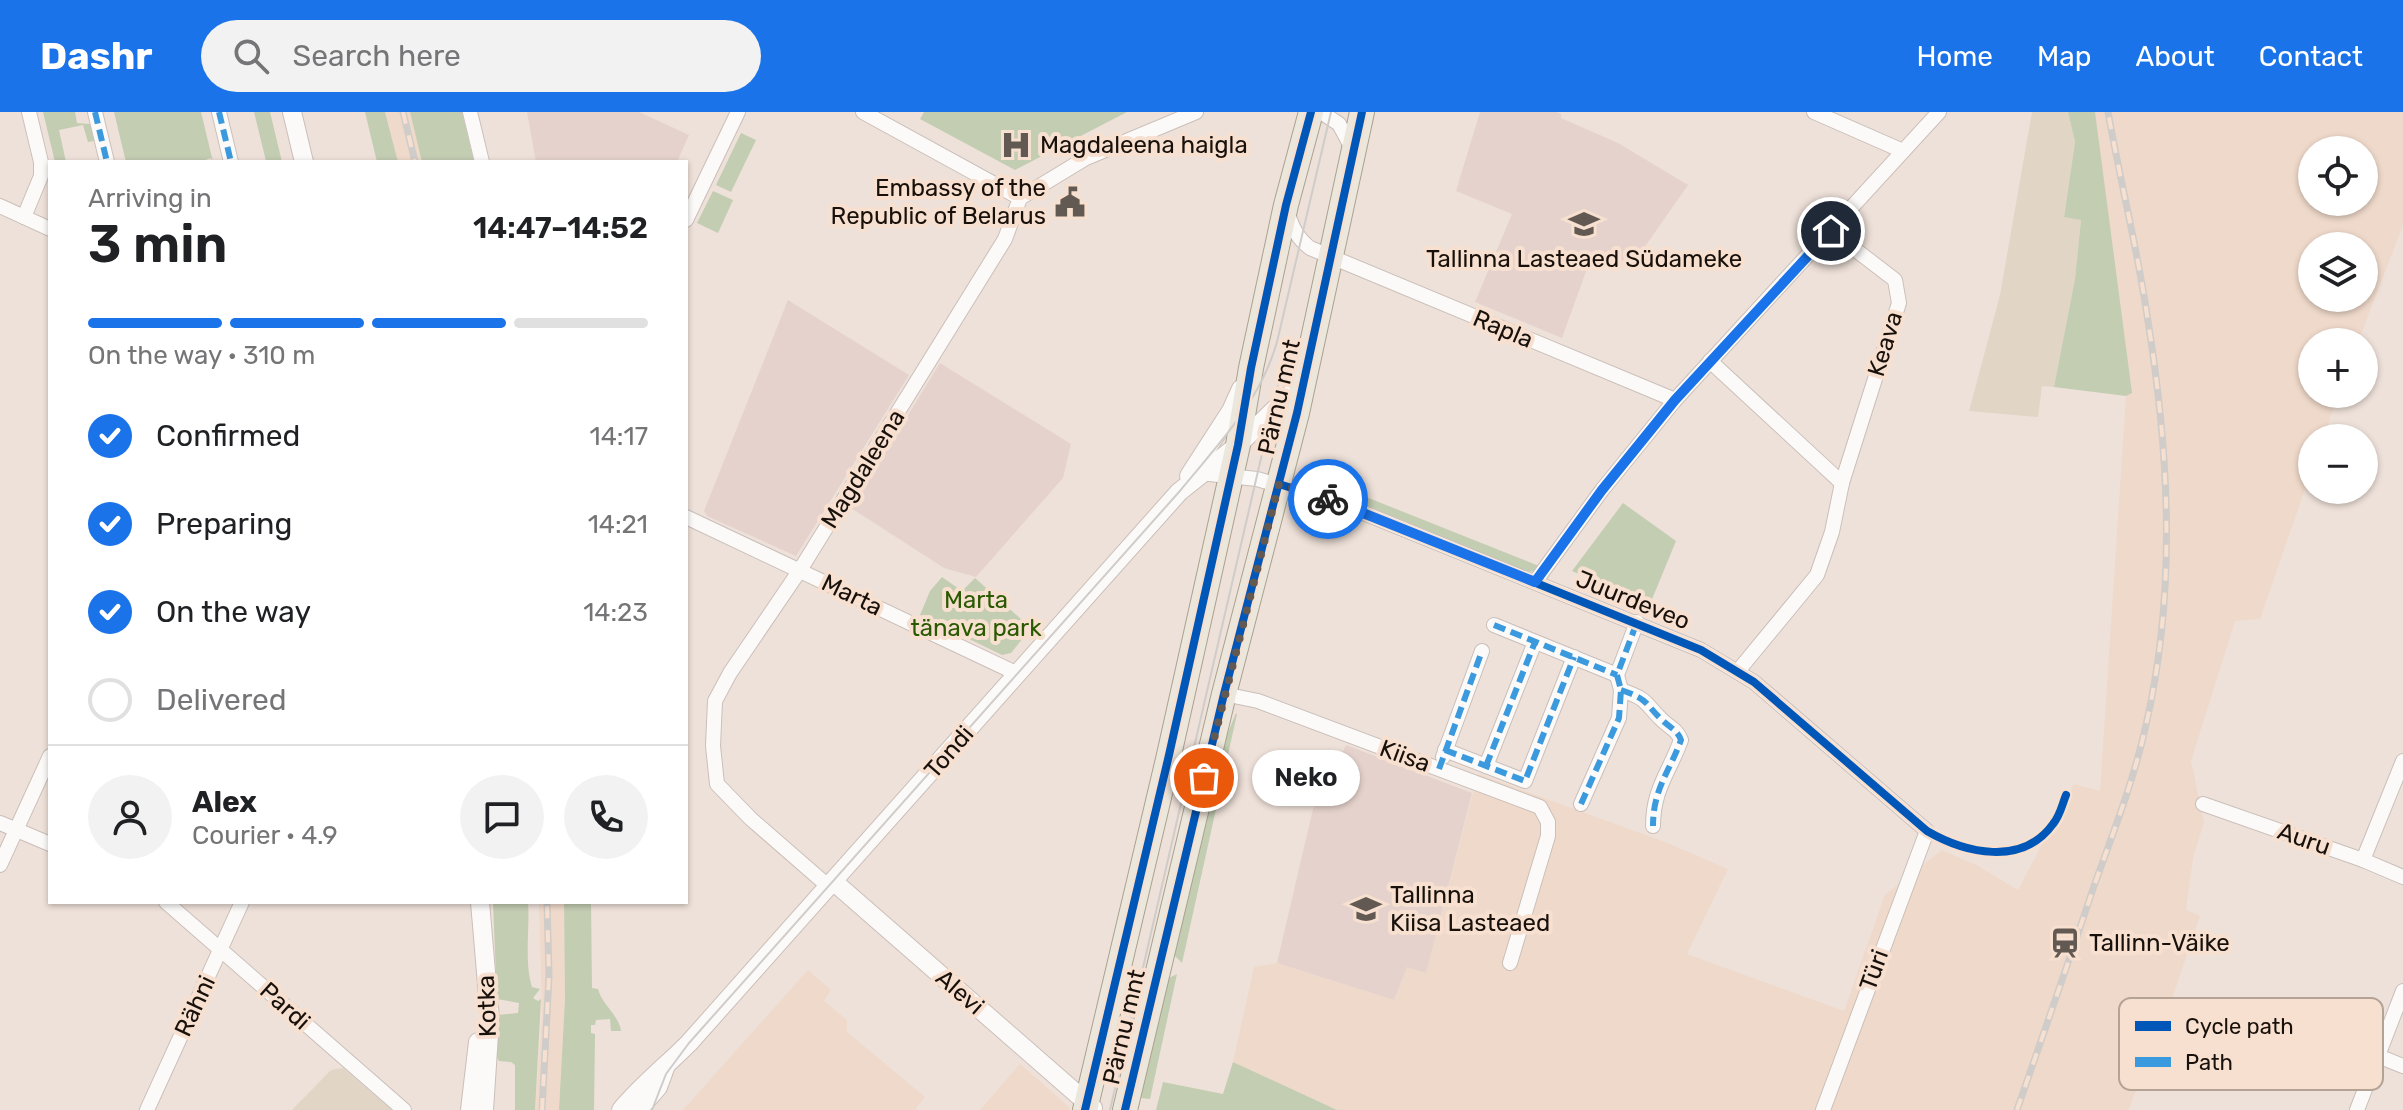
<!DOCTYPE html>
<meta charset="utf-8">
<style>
body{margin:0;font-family:Rubik,sans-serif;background:#f2f2f2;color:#202124;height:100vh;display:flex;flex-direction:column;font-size:30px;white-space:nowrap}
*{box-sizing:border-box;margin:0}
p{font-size:26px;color:#757577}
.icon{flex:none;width:44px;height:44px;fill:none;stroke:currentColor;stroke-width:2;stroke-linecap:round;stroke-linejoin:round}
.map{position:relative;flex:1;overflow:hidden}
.sheet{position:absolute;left:48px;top:48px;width:640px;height:744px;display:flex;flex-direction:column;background:#fff;border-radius:0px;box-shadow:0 2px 6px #0004}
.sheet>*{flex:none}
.controls{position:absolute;left:2298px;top:24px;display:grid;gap:16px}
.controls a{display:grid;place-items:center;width:80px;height:80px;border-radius:50%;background:#fff;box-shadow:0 2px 6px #0004;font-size:40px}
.pin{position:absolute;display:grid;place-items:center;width:68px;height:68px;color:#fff;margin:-34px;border:4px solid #fff;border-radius:50%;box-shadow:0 2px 8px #0007}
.courier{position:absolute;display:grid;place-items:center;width:80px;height:80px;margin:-40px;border:6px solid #1a73e8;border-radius:50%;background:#fff;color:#222;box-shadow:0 2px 10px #0007}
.bubble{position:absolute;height:56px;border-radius:28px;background:#fff;box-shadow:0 2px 6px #0004;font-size:26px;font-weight:600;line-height:56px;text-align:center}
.overview em{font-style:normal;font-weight:600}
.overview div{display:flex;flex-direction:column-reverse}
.overview{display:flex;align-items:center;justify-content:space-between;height:136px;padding:0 40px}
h1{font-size:52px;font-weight:600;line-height:60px}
.bar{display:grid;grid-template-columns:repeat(4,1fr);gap:12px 8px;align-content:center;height:96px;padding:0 40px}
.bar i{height:10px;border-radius:6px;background:#e0e0e0}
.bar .active{background:#1a73e8}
.bar p{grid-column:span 4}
.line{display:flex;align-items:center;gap:20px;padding:0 40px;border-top:2px solid #e0e0e0}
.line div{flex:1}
.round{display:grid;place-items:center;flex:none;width:84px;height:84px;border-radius:42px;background:#f2f2f2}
ol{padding:0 40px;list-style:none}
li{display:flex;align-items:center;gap:24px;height:88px}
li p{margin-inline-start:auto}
li .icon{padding:8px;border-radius:50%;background:#1a73e8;color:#fff;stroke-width:4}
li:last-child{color:#757577}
li i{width:44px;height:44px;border:4px solid #e0e0e0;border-radius:50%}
header{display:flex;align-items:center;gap:48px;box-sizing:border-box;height:112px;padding:0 40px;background:#1a73e8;color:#fff}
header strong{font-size:38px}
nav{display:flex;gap:44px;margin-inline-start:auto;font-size:28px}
.search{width:560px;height:72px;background:#f2f2f2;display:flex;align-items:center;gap:20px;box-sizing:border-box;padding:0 28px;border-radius:44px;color:#757577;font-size:30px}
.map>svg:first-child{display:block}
.built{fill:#efd9ca;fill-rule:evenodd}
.industrial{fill:#e1d5c6}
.education{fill:#e5d2cc}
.green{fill:#c3cdb2}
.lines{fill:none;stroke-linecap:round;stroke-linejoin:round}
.minor-casing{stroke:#cabfb9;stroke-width:16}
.tertiary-casing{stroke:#cabfb9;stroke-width:20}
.primary-casing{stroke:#aca18e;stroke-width:26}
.minor{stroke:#fcfaf9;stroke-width:14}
.tertiary{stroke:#fcfaf9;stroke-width:18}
.primary{stroke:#ebe7dc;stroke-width:24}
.tram{stroke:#cfccc9;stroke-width:2}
.rail-casing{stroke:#cfccc9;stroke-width:7}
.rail{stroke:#f7e0d0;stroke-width:4;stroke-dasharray:12;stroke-linecap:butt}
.quiet{stroke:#3b9ade;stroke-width:6;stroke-dasharray:12 6;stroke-linecap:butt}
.cycleway-casing{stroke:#f7e0d0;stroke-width:13}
.cycleway{stroke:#0057b8;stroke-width:8}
.done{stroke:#635953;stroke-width:8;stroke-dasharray:0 14.4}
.route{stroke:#1a73e8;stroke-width:10}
.labels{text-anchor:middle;stroke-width:8;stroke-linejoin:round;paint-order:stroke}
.poi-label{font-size:24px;fill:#18100b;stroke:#f7e0d0;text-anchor:start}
.street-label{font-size:24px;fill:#18100b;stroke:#f7e0d0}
.park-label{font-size:24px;fill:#295900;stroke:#f7e0d0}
.key{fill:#f7e0d0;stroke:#b4a295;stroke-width:2}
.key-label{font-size:22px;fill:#18100b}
</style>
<header>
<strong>Dashr</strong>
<div class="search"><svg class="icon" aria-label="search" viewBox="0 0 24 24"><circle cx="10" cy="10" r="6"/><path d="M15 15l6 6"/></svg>Search here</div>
<nav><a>Home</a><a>Map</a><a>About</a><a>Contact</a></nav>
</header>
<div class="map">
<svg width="2403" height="998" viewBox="0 0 2403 998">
<rect width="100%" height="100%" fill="#eee1d9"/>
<!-- built -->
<g class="built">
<polygon points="385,0 410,0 422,50 398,50"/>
<path d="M2093,0H2403V113L2358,230H2312V282H2339L2323,326H2312V357L2260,507L2235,509L2191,649L2204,710L2193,746L2186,798L2200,804L2161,919L2128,998H1337L1233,950L1254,855L1277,851L1394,888L1407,855L1426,860L1478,662L1665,730L1728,757L1687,842L1844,899L1885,783L1942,738L1978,754L2018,778L2074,672L2100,679L2126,284ZM2312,38H2364V90H2312ZM2312,134H2364V186H2312Z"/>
<polygon points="539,790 564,790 565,887 559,998 535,998 542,904"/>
<polygon points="808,858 831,878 824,889 847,908 847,920 925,985 916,996 917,998 683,998"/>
<polygon points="1020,952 1069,995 1069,998 980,998"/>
</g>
<!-- industrial -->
<g class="industrial">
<polygon points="2032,0 2068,0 2075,30 2064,104 2081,108 2075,167 2054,275 2042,274 2038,305 1969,299 2000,183"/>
<polygon points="343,956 392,998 292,998 331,958"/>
</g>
<!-- education -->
<g class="education">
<polygon points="527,0 639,0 689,23 677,50 536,50"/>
<polygon points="1480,0 1557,0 1561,2 1561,6 1618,31 1688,73 1632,153 1593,140 1562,226 1475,190 1512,102 1456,79"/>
<polygon points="788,188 909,263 796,444 707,404 704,399"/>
<polygon points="940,251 1071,332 1063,366 976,465 944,456 851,396"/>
<polygon points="1346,633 1472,681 1426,861 1407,855 1394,888 1277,851 1313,697"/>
</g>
<!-- green -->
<g class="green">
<polygon points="43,0 75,0 77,11 90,12 94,29 88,30 83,13 59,18 66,50 55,50"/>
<polygon points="114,0 201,0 213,50 211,46 200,50 126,50"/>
<polygon points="254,0 270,0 282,50 262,50 266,49"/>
<polygon points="365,0 385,0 398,50 377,50"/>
<polygon points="410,0 462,0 474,50 422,50"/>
<polygon points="924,0 1127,0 1015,58 920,7"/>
<polygon points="2068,0 2095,0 2132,281 2126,284 2054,275 2075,167 2081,108 2064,105 2075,30"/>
<polygon points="741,21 756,28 731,80 716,73"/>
<polygon points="713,79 733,88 718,121 697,111"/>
<polygon points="1351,379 1539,454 1534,459 1527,460 1353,388 1351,385"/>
<polygon points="1623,391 1676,429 1650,492 1572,459"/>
<polygon points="942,465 962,479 975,466 1031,516 1011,541 1002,543 920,503 930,479"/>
<polygon points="1236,601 1237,602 1182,851 1173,842 1220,640"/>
<path d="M528,790C530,816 524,850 532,875L540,877L533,886L538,889L541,887L535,998H515V953L511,950L499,949L496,944L498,903L518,901L519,891L497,887L493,791Z"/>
<path d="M564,790H591L592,876L598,877C602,893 619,903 621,919H611L610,907L596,908L595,913H591V921L595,922L594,998H559L565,887Z"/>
<polygon points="1177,862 1150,987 1141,986 1167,867"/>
<polygon points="1233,950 1337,998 1156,998 1163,970 1223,982"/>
</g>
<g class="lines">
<!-- minor casing -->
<g class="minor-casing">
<g id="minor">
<polyline points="95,0 107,50"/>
<polyline points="219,0 231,50"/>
<polyline points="470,0 482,50"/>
<polyline points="863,0 1020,86"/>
<polyline points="1321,0 1339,12 1353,38"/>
<polyline points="1814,0 1903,39"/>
<polyline points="0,94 50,117"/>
<path d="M1287,99C1292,115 1297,126 1310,136L1675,288"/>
<polyline points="24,105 41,64 41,50 29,0"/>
<polyline points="686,108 738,0"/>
<polyline points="1710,249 1842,371"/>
<polyline points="1200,361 1257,367 1339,391 1701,538 1754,570 1927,719 1823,998"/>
<polyline points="686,405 1018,562"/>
<polyline points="1535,470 1602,378 1675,288 1939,0"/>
<polyline points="1494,513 1617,563"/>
<polyline points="1738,559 1817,463 1832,420 1842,371 1899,191 1895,168 1831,119"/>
<path d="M1621,578C1650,588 1643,590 1663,609C1671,616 1677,618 1681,628C1669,661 1653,677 1653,714"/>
<polyline points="1224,582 1258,589 1540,695 1548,710 1548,724 1510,851"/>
<polyline points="1445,638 1525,669 1574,545"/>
<polyline points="1443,645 1482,539"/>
<polyline points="1486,654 1535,530"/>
<polyline points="1581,692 1619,606 1621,578 1617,563 1637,510"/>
<polyline points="2203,692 2363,748 2403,765"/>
<polyline points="0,711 50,732"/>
<polyline points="2363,748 2403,649"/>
<polyline points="0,753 50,644"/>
<polyline points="828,774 751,707 717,672 713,634 715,589 730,561 800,458 1005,127 1020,86 1086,46 1196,0"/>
<polyline points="166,790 404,998"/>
<polyline points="2378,944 2403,954"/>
<polyline points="147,998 242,790"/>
<polyline points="2357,998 2403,879"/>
</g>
</g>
<!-- tertiary casing -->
<g class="tertiary-casing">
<g id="tertiary">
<polyline points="292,0 304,50"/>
<polyline points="1189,364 1231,299 1241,277"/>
<polyline points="833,769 1093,996"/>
<polyline points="480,790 490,907 484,998"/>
<polyline points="470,998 478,930"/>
<path d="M621,998C642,973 666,954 689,931L1179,380L1238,333L1303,270"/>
<polyline points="638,998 658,975 665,956"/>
</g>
</g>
<!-- primary casing -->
<g class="primary-casing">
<g id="primary">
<polyline points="1085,998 1169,643 1238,333 1251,256 1286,93 1311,0"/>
<polyline points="1125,998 1224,582 1297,301 1362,0"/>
</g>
</g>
<!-- minor -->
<use href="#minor" class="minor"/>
<!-- tertiary -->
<use href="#tertiary" class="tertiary"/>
<!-- primary -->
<use href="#primary" class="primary"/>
<!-- tram -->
<g class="tram">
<path d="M652,998L666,962L689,931L1179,380C1218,332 1259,292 1277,230L1331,0"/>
<polyline points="1110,998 1287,234"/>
</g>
<!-- rail casing -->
<g class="rail-casing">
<g id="rail">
<polyline points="403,0 415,50"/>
<polyline points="542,998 549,864 547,790"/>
<path d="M2017,998C2043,923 2069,849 2094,774C2113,721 2134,668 2146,613C2177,478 2169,338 2147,203C2137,135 2120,68 2108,0"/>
</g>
</g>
<!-- rail -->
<use href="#rail" class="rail"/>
<!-- quiet -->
<g class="quiet">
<polyline points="95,0 107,50"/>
<polyline points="219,0 231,50"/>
<polyline points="1494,513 1617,563"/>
<path d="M1621,578C1650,588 1643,590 1663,609C1671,616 1677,618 1681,628C1669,661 1653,677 1653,714"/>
<polyline points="1445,638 1525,669 1574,545"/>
<polyline points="1486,654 1535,530"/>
<polyline points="1439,657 1482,539"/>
<polyline points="1581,692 1619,606 1621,578 1617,563 1637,510"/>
</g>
<!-- cycleway casing -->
<g class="cycleway-casing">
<g id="cycleway">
<path d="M1279,372L1339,391L1701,538L1754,570L1927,719C1965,741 2022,755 2053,712C2060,704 2062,693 2066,683"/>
<polyline points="1085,998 1169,643 1238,333 1251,256 1286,93 1311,0"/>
<polyline points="1125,998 1224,582 1297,301 1362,0"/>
</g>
</g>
<!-- cycleway -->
<use href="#cycleway" class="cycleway"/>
</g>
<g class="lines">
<!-- done -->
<polyline class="done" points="1204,666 1279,372 1328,387"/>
<!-- route -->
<polyline class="route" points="1328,387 1535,470 1602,378 1675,288 1831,119"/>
</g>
<!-- icons -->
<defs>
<g id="hospital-bare" transform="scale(2.4)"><path d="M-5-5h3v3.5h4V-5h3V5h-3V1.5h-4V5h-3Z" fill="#635953" stroke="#f7e0d0" stroke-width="2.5" paint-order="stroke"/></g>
<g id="civic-bare" transform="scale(2.4)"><path d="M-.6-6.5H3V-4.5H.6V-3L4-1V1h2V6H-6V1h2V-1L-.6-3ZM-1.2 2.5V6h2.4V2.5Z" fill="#635953" stroke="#f7e0d0" stroke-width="2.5" paint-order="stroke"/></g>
<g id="school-bare" transform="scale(2.4)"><path d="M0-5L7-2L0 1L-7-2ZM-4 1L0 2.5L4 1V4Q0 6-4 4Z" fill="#635953" stroke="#f7e0d0" stroke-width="2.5" paint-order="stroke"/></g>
<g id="station-bare" transform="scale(2.4)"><path d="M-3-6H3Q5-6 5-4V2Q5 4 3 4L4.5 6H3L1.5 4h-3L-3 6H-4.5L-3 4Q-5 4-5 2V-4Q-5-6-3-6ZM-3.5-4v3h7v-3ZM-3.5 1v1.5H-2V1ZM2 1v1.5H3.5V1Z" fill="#635953" stroke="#f7e0d0" stroke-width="2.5" paint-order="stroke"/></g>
</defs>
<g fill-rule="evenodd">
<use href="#hospital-bare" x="1016" y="33"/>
<use href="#civic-bare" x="1070" y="90"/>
<use href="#school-bare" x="1584" y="112"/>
<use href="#school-bare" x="1366" y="797"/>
<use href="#station-bare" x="2065" y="831"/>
</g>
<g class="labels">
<!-- poi labels -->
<g class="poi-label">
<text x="1040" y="41">Magdaleena haigla</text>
<text x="1046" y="84" text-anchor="end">Embassy of the<tspan x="1046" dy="28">Republic of Belarus</tspan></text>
<text x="1584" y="155" text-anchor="middle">Tallinna Lasteaed Südameke</text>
<text x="1390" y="791">Tallinna<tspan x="1390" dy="28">Kiisa Lasteaed</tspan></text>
<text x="2089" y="839">Tallinn-Väike</text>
</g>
<!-- street labels -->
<g class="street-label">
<text transform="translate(1503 217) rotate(23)" y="8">Rapla</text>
<text transform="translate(1885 232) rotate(-73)" y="8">Keava</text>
<text transform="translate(1279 285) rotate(-77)" y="8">Pärnu mnt</text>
<text transform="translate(863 357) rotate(-58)" y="8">Magdaleena</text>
<text transform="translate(852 483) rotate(26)" y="8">Marta</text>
<text transform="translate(1633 488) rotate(22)" y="8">Juurdeveo</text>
<text transform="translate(949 640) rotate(-49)" y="8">Tondi</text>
<text transform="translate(1405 644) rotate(20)" y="8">Kiisa</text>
<text transform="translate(2304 727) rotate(19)" y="8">Auru</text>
<text transform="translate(1874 858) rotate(-70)" y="8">Türi</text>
<text transform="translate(960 880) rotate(41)" y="8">Alevi</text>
<text transform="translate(195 894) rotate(-65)" y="8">Rähni</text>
<text transform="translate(285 894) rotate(42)" y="8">Pardi</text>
<text transform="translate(487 894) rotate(-92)" y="8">Kotka</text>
<text transform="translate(1124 915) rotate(-77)" y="8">Pärnu mnt</text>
</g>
<!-- park labels -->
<g class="park-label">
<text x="976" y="496">Marta<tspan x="976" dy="28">tänava park</tspan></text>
</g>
</g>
<!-- legend -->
<rect x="2119" y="886" width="264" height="92" rx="12" class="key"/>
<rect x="2135" y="909" width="36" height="10" fill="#0057b8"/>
<rect x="2135" y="945" width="36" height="10" fill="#3b9ade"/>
<g class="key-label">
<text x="2185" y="922">Cycle path</text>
<text x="2185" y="958">Path</text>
</g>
</svg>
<div class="controls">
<a><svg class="icon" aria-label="locate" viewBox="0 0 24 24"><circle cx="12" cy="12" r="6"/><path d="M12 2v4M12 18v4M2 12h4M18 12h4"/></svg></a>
<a><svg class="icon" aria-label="layers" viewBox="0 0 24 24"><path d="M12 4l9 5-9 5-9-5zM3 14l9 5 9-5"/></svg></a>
<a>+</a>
<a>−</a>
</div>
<div class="pin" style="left:1204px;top:666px;background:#ea580c"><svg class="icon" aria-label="bag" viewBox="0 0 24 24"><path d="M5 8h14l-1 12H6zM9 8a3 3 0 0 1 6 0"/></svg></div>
<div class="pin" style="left:1831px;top:119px;background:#1f2937"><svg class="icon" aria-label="home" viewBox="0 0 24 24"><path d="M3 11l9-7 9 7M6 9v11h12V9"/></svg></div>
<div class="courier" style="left:1328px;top:387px"><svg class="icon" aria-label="bike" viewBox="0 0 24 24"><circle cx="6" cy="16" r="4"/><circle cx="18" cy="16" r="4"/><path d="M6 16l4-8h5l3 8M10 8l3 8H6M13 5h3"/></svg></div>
<div class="bubble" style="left:1252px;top:638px;width:108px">Neko</div>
<section class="sheet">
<div class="overview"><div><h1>3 min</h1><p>Arriving in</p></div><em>14:47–14:52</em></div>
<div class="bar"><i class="active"></i><i class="active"></i><i class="active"></i><i></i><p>On the way · 310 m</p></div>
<ol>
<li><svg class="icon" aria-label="check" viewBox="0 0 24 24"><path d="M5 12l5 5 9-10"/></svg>Confirmed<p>14:17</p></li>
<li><svg class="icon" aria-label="check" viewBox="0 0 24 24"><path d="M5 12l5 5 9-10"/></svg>Preparing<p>14:21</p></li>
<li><svg class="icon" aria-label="check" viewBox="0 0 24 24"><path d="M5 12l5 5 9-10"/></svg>On the way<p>14:23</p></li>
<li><i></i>Delivered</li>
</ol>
<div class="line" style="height:144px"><a class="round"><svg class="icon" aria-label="person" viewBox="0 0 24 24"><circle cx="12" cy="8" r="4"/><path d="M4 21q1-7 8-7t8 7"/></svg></a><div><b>Alex</b><p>Courier · 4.9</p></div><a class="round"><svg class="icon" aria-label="chat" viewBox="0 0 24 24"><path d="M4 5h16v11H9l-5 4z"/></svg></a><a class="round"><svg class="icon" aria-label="phone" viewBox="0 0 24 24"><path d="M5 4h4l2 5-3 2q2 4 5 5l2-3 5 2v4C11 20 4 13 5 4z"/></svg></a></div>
</section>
</div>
